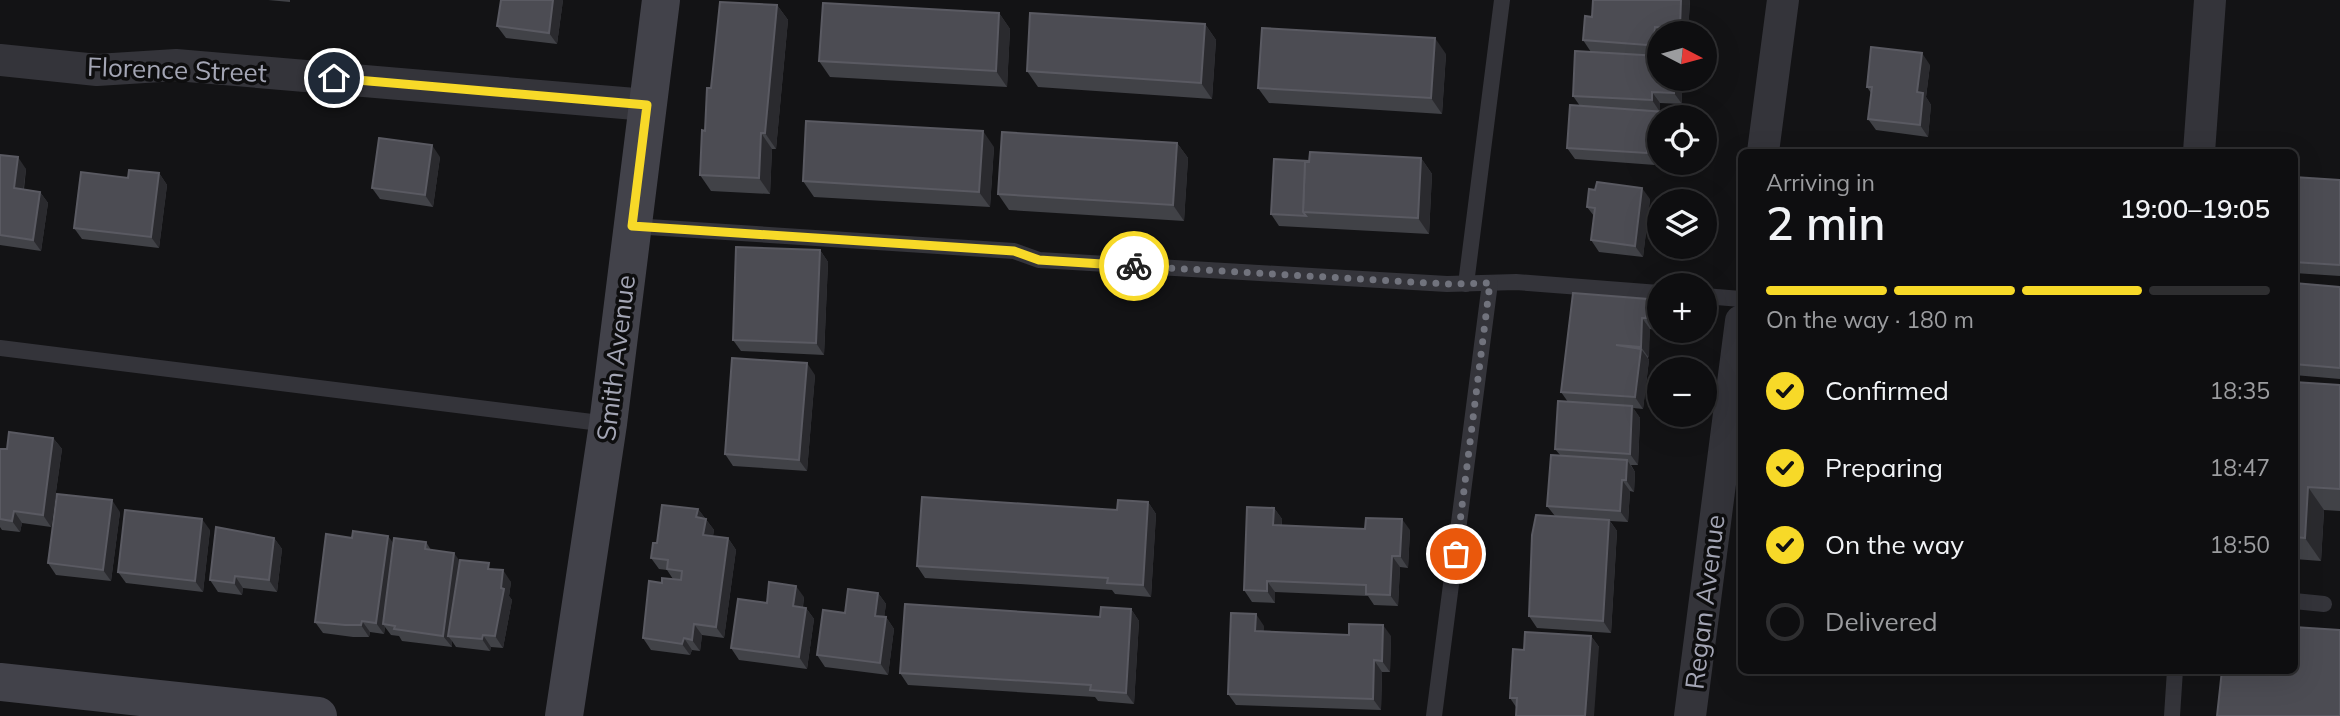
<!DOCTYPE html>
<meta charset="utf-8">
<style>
body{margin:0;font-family:Mulish,sans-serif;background:#171719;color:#f1f3f6;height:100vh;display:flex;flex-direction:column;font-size:26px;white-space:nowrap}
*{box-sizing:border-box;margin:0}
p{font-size:23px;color:#9b9c9f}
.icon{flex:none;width:38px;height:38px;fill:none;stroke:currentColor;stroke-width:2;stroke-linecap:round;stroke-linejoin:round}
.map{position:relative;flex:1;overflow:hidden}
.side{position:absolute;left:1738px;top:149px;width:560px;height:525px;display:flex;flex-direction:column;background:#0e0e10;border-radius:10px;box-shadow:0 7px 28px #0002,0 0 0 2px #2e2e30}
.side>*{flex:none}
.needle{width:46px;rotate:96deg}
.buttons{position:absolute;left:1647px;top:21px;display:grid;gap:14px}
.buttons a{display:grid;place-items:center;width:70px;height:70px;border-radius:50%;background:#0e0e10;box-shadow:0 7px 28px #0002,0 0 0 2px #2e2e30;font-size:35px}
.pin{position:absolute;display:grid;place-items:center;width:60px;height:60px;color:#fff;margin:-30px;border:4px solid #fff;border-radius:50%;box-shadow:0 2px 7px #0007}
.courier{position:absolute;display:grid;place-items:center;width:70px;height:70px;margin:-35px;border:5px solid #f7d928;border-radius:50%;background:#fff;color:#222;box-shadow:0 2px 9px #0007}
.head em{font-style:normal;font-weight:600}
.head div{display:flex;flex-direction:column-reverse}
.head{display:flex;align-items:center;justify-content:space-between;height:119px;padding:0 28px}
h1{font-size:46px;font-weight:600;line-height:52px}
.bar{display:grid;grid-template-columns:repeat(4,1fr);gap:10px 7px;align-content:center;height:84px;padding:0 28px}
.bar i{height:9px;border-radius:5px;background:#2e2e30}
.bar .on{background:#f7d928}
.bar p{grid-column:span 4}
ol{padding:0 28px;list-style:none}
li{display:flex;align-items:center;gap:21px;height:77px}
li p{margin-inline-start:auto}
li .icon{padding:7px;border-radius:50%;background:#f7d928;color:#111;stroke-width:4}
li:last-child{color:#9b9c9f}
li i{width:38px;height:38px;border:4px solid #2e2e30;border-radius:50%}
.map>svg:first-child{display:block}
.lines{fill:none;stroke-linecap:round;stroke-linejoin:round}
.lane{stroke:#34343a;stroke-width:16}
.street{stroke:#34343a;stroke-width:32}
.secondary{stroke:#42424a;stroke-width:38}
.wall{fill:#414247}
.shaded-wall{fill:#2a2a2e}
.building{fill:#4c4c53;stroke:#5a5a62;stroke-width:2}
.done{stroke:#71737d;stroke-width:7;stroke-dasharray:0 12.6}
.route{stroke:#f7d928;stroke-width:9}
.labels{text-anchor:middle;stroke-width:7;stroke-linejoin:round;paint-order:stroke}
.street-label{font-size:26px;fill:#a4a6b5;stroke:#0e0e0f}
</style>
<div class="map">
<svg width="2340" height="716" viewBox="0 0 2340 716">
<rect width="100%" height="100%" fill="#131315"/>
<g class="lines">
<!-- lane -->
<g class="lane">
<polyline points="633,226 1014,251 1039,260 1447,284 1516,282 1659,293"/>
<polyline points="1466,284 1502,0"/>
<polyline points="1704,296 1741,299"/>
<polyline points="0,348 608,424"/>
<polyline points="2294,601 2324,604"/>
<polyline points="1434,716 1490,283"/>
<polyline points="2172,716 2175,670"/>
</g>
<!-- street -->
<g class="street">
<polyline points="0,60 97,70 176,65 647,105"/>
<polyline points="1763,152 1783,0"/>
<polyline points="2199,152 2210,0"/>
<polyline points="1690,716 1741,321"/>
</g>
<!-- secondary -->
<g class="secondary">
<polyline points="0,682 318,716"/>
<polyline points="564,716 608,424 661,0"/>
</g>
</g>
<!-- wall -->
<g class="wall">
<polygon points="268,0 290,0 290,2"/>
<polygon points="501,0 563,0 557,44 506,38 497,26"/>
<polygon points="1690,0 1688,33 1659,33 1659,52 1655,56 1659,79 1681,79 1682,104 1660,103 1659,158 1656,158 1655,165 1575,159 1567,148 1580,106 1573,96 1652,56 1591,52 1583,40 1592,17"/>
<polygon points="777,5 788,20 776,149 772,149 770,194 711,191 700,175 711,88"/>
<polygon points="999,13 1010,29 1007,87 830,77 819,61"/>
<polygon points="1205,24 1216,40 1212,99 1038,87 1027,71"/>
<polygon points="1446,54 1442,114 1269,103 1258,88"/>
<polygon points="1930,65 1926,97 1931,105 1928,137 1876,130 1868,119 1871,93 1867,87"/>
<polygon points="1177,143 1188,158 1184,221 1009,210 998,194"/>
<polygon points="994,147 990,207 814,197 803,181"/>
<polygon points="0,155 26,169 24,189 40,192 48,203 41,251 0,245"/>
<polygon points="440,157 433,207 380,199 372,188"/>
<polygon points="1421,158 1432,174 1429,234 1279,226 1271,214 1308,161 1309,162"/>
<polygon points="159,173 167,185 159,248 82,239 74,228 128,178"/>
<polygon points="2294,177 2340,180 2340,276 2294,273"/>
<polygon points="1650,199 1643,257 1599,252 1591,240 1594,216 1587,207"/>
<polygon points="820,250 828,262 824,355 741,351 733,340"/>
<polygon points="2294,283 2340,287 2340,379 2294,375"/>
<polygon points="1573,293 1656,310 1655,330 1650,329 1648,358 1649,360 1643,409 1633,408 1640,418 1638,465 1631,465 1635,472 1634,492 1630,491 1628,522 1610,521 1617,531 1611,633 1537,628 1529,616 1555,516 1547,506 1560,455 1555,449 1568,402 1561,392"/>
<polygon points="815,375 807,471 733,466 725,454"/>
<polygon points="2294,382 2340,385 2340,511 2324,510 2321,561 2294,559"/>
<polygon points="53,438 62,449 51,527 22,523 20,532 2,530 0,527 0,449 7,449"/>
<polygon points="1148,502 1156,514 1151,597 1115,594 1112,590 925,578 917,566 1117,510"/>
<polygon points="1274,508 1282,519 1282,526 1410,530 1408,568 1400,567 1398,606 1374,605 1368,596 1275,592 1275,603 1252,602 1244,590"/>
<polygon points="698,509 714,530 713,536 728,538 736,550 724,638 702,635 700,651 692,650 690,655 651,650 643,638 662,583 673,579 667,570 659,569 651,558 657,543"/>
<polygon points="120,512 111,581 56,575 48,563"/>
<polygon points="210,530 203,592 126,583 118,572"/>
<polygon points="388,536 393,544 426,542 431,550 460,561 494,569 511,582 509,596 512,600 503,648 491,647 490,651 456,647 452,641 452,647 402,641 399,636 391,635 385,627 384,634 370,632 369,637 353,637 323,633 315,622 352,538"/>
<polygon points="274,538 282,549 277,592 243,588 242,595 218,592 210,580"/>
<polygon points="878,593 886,604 884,617 886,617 894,629 888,675 825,667 817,655 845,613"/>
<polygon points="804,597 803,607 806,608 814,619 807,669 739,660 731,648 767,603"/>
<polygon points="1131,609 1139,621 1134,704 1098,701 1095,697 908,685 900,673 1100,617"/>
<polygon points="1264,626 1263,632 1391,636 1390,672 1382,672 1381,710 1236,705 1228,694"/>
<polygon points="1591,636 1599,647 1516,707 1510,698 1524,650"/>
</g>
<!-- shaded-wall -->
<g class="shaded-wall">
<polygon points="553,0 563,0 557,44 549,33"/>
<polygon points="1681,0 1690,0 1688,33 1684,33 1680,28"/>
<polygon points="777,5 788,20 776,149 765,133"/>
<polygon points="999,13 1010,29 1007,87 996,71"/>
<polygon points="1205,24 1216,40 1212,99 1201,83"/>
<polygon points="1655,27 1659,33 1659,46 1654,38"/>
<polygon points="1435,38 1446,54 1442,114 1431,98"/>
<polygon points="1922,53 1930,65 1926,97 1931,105 1928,137 1920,125 1917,92"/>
<polygon points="1674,79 1681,79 1682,104 1674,93"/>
<polygon points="1652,92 1660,103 1660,112 1652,100"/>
<polygon points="983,131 994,147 990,207 979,192"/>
<polygon points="761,133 772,149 770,194 759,178"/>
<polygon points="1177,143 1188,158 1184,221 1173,205"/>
<polygon points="432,145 440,157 433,207 425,195"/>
<polygon points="1648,146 1656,158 1655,165 1647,153"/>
<polygon points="18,157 26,169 22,199 14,188"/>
<polygon points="1421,158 1432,174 1429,234 1418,218"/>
<polygon points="159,173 167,185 159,248 151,237"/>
<polygon points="1642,188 1650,199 1643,257 1635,246"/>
<polygon points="40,192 48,203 41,251 33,240"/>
<polygon points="820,250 828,262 824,355 816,343"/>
<polygon points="1648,299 1656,310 1655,330 1646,318"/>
<polygon points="1642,318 1650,329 1649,358 1641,347"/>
<polygon points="1641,349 1649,360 1643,409 1635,397"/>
<polygon points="807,363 815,375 807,471 799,460"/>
<polygon points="1632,406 1640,418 1638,465 1630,454"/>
<polygon points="53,438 62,449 51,527 43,515"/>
<polygon points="1627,460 1635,472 1634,492 1626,480"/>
<polygon points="1622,480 1630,491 1628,522 1620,511"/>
<polygon points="2308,487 2324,510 2321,561 2305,538"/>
<polygon points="112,500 120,512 111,581 103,570"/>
<polygon points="1148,502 1156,514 1151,597 1143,585"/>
<polygon points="1274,508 1282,519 1281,537 1273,525"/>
<polygon points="698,509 714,530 711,546 703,535 696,517"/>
<polygon points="14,511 22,523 20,532 12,521"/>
<polygon points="202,519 210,530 203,592 195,581"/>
<polygon points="1402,519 1410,530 1408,568 1400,556"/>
<polygon points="1609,520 1617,531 1611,633 1603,621"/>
<polygon points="388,536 396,547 383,624 385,627 384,634 376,623"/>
<polygon points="274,538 282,549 277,592 269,580"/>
<polygon points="728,538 736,550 724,638 716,627"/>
<polygon points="454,553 462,564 448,636 452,641 452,647 443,636"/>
<polygon points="1392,556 1400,567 1398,606 1390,595"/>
<polygon points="503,570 511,582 509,596 512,600 503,648 495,636"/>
<polygon points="235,576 243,588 242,595 234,583"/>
<polygon points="1267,581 1275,592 1275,603 1267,591"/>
<polygon points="796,586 804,597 801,618 793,606"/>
<polygon points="878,593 886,604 883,627 875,616"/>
<polygon points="806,608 814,619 807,669 799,657"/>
<polygon points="1131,609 1139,621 1134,704 1126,693"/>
<polygon points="1256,614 1264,626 1263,643 1255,631"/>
<polygon points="886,617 894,629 888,675 880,663"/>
<polygon points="362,621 370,632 369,637 361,625"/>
<polygon points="694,624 702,635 700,651 692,640"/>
<polygon points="1383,625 1391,636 1390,672 1382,661"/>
<polygon points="483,635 491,647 490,651 482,639"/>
<polygon points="1591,636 1599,647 1594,716 1585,716"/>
<polygon points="684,638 692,650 690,655 682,644"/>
<polygon points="1374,660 1382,672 1381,710 1373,699"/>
</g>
<!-- building -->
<g class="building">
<polygon points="501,0 553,0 549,33 497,26"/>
<polygon points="1593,0 1681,0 1680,28 1655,27 1654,38 1647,45 1583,40 1585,16 1592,17"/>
<polygon points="720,2 777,5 765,133 761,133 759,178 700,175 702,130 705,131 707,88 711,88"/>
<polygon points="823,3 999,13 996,71 819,61"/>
<polygon points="1030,13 1205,24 1201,83 1027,71"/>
<polygon points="1262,28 1435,38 1431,98 1258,88"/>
<polygon points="1871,47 1922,53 1917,92 1923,93 1920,125 1868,119 1872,87 1867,87"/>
<polygon points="1575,51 1659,56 1659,79 1674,79 1674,93 1652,92 1652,100 1573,96"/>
<polygon points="1570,105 1665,112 1665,117 1659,117 1659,147 1648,146 1647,153 1567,148"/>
<polygon points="806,121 983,131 979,192 803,181"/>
<polygon points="1002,132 1177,143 1173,205 998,194"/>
<polygon points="379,138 432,145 425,195 372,188"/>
<polygon points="1310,152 1421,158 1418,218 1303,212 1305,162 1309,162"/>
<polygon points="0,155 18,157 14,188 40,192 33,240 0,235"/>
<polygon points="1274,159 1308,161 1308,162 1305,162 1303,212 1306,216 1271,214"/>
<polygon points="129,170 159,173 151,237 74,228 81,172 128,178"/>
<polygon points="2294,177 2340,180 2340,265 2294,262"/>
<polygon points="1597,182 1642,188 1635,246 1591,240 1595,208 1587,207 1589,189 1595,190"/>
<polygon points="736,247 820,250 816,343 733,340"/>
<polygon points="2294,283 2340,287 2340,368 2294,364"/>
<polygon points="1573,293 1648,299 1646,318 1642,318 1641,347 1616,345 1641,349 1635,397 1561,392"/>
<polygon points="732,358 807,363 799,460 725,454"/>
<polygon points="2294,382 2340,385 2340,489 2308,487 2305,538 2294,537"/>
<polygon points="1558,401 1632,406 1630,454 1555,449"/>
<polygon points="9,432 53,438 43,515 14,511 12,521 0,519 0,449 7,449"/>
<polygon points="1551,455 1627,460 1626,480 1622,480 1620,511 1547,506"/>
<polygon points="57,494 112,500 103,570 48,563"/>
<polygon points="922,497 1117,510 1118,500 1148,502 1143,585 1107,583 1108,578 917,566"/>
<polygon points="662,505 698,509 696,517 706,519 703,535 728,538 716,627 694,624 692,640 684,638 682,644 643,638 649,581 662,583 662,578 681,580 682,571 667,569 668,560 651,558 653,543 657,543"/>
<polygon points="1247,507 1274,508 1273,525 1365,529 1366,518 1402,519 1400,556 1392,556 1390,595 1366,594 1366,585 1267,581 1267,591 1244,590"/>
<polygon points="125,510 202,519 195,581 118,572"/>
<polygon points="1536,515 1609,520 1603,621 1529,616 1532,535"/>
<polygon points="216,527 274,538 269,580 235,576 234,583 210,580"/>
<polygon points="353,531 388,536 376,623 362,621 361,625 345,625 315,622 326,534 352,538"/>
<polygon points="394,538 426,542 425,549 454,553 443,636 394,629 395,626 383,624"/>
<polygon points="460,560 489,563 488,569 503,570 501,588 504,589 495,636 483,635 482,639 448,636"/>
<polygon points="769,582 796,586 793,606 806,608 799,657 731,648 738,599 767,603"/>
<polygon points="848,589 878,593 875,616 886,617 880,663 817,655 823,610 845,613"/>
<polygon points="905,604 1100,617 1101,607 1131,609 1126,693 1090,690 1091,685 900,673"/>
<polygon points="1231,613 1256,614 1255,631 1349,635 1349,624 1383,625 1382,661 1374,660 1373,699 1228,694"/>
<polygon points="2294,627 2340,630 2340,716 2217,716 2222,670 2294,670"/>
<polygon points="1525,632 1591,636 1585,716 1516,716 1517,698 1510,698 1513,649 1524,650"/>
</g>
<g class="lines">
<!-- done -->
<polyline class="done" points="1134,266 1447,284 1490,283 1456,554"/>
<!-- route -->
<polyline class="route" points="334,78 647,105 632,226 1014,251 1039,260 1134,266"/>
</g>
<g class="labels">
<!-- street labels -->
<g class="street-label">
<text transform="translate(177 70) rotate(2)" y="9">Florence Street</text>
<text transform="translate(616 358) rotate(-83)" y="9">Smith Avenue</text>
<text transform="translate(1705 602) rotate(-83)" y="9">Regan Avenue</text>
</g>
</g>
</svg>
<div class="buttons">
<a><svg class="needle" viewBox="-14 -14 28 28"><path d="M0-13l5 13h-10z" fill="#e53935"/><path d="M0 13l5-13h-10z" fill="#9b9c9f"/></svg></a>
<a><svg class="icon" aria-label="locate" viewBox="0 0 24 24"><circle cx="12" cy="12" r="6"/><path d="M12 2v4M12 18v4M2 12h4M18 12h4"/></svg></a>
<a><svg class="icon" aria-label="layers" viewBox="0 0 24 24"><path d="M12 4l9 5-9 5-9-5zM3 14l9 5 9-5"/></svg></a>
<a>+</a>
<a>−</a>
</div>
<div class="pin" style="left:1456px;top:554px;background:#ea580c"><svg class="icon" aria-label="bag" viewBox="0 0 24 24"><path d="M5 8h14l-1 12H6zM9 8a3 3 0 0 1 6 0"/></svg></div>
<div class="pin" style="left:334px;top:78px;background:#1f2937"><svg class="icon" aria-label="home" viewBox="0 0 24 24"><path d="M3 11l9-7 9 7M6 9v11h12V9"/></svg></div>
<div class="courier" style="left:1134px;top:266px"><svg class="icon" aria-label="bike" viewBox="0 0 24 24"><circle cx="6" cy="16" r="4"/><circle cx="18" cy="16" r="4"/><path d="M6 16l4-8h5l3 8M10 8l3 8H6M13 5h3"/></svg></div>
<section class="side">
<div class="head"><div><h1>2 min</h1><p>Arriving in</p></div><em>19:00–19:05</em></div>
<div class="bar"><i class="on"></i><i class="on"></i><i class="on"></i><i></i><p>On the way · 180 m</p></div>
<ol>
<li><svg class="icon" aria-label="check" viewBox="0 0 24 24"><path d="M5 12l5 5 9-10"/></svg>Confirmed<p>18:35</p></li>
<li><svg class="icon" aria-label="check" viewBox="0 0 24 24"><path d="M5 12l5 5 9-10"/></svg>Preparing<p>18:47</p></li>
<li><svg class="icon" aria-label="check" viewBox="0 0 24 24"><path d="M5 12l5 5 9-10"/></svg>On the way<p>18:50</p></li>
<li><i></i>Delivered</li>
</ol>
</section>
</div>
